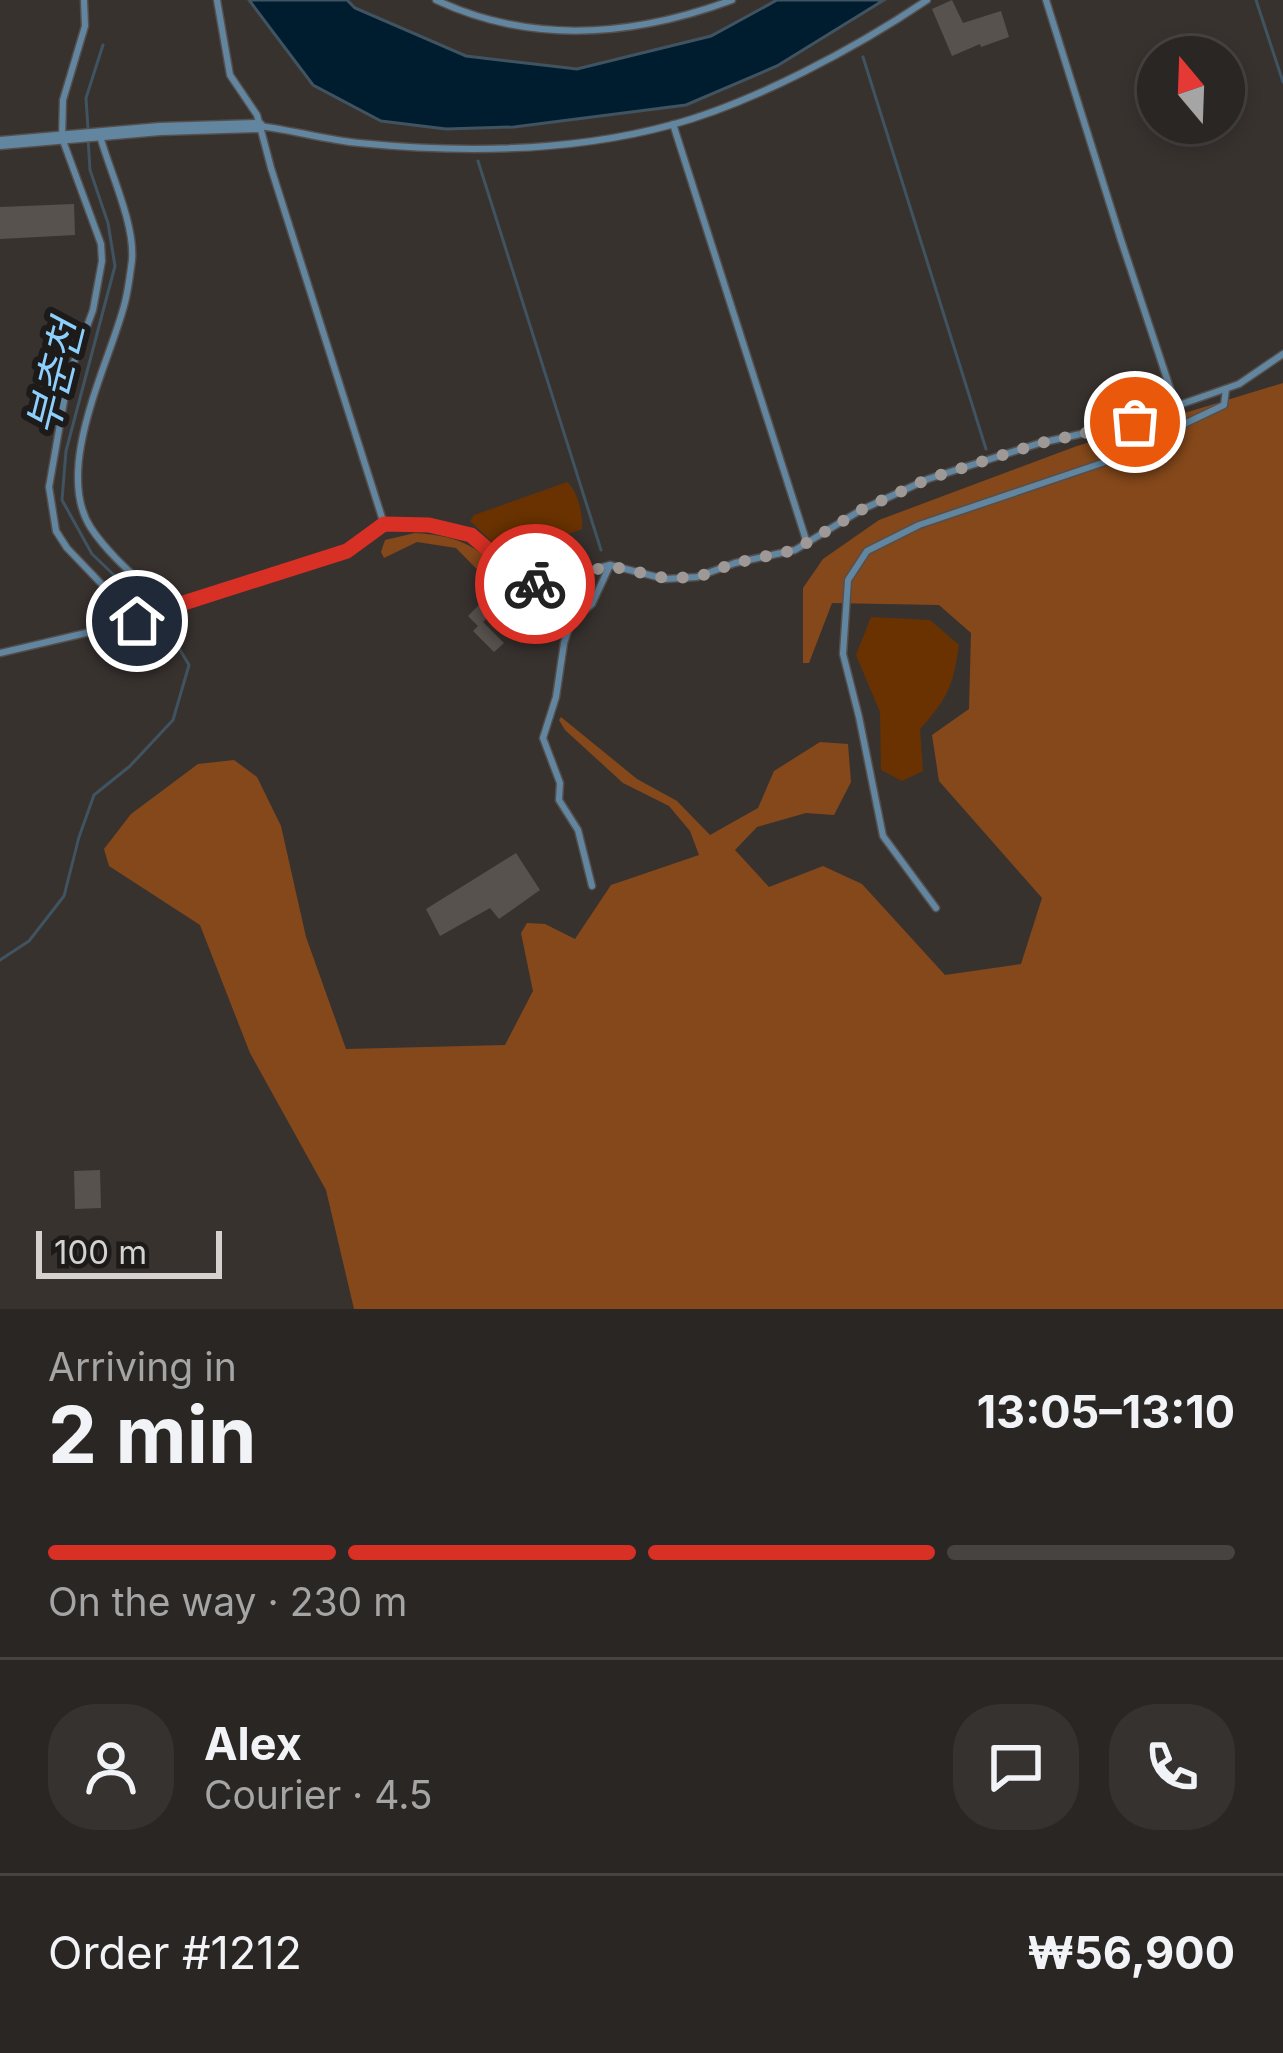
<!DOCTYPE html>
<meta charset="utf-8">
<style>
body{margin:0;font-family:Inter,"Noto Sans KR",sans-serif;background:#363230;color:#f1f3f6;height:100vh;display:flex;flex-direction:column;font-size:45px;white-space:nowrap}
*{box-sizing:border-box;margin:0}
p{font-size:39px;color:#a5a5a6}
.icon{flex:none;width:66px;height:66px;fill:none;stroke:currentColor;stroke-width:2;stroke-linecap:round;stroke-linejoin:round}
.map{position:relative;height:1309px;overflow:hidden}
.sheet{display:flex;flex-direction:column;background:#2a2623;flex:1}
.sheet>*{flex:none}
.needle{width:78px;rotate:341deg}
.controls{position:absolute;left:1137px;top:36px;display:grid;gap:24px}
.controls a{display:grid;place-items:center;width:108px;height:108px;border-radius:50%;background:#2a2623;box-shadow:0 6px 18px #0003,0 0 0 3px #464341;font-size:60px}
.scale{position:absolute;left:36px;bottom:30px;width:186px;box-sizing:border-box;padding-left:12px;border:6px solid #d5d1cf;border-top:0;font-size:33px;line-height:42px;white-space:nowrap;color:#d5d1cf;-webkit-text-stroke:9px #1d1b19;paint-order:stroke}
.pin{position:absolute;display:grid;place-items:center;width:102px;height:102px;color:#fff;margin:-51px;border:6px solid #fff;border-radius:50%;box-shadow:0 3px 12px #0007}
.courier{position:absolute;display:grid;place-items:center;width:120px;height:120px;margin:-60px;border:9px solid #d93025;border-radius:50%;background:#fff;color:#222;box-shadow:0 3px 15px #0007}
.overview em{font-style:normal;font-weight:700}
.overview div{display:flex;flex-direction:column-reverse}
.overview{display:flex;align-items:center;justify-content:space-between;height:204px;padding:0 48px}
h1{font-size:78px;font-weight:700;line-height:90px}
.bar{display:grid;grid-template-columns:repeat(4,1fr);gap:18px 12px;align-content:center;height:144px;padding:0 48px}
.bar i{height:15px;border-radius:9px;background:#464341}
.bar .on{background:#d93025}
.bar p{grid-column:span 4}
.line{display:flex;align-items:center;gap:30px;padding:0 48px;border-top:3px solid #464341}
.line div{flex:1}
.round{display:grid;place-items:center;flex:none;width:126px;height:126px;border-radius:48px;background:#363230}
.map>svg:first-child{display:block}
.green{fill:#693200}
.forest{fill:#85481a}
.water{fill:#001d30;stroke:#405360;stroke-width:3}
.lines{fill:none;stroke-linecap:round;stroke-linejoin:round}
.stream{stroke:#405360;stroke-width:3}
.building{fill:#58524e}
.service-casing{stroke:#544f4c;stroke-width:9}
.minor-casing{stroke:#544f4c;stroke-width:15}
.service{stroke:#6286a0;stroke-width:6}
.minor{stroke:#6286a0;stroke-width:12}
.done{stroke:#9e9997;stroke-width:12;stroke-dasharray:0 21.6}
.route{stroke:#d93025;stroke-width:15}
.labels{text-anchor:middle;stroke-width:12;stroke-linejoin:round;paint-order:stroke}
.water-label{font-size:42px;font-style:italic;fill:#8dd0fe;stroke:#1d1b19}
</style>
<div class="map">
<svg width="1283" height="1309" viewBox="0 0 1283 1309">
<rect width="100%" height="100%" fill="#38322f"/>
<!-- green -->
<g class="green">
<path d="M567,482C578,491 583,515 582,529L511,555L504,553L470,521L474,515Z"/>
<path d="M871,617L930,620L959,645C953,686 948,698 920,729L923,771L902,781L881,770L880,712L856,655Z"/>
</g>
<!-- forest -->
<g class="forest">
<polygon points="1283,383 1283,1309 354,1309 326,1190 250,1053 200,925 109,866 104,849 131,814 198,764 234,760 257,777 281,826 306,937 346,1049 505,1045 533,991 521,933 527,923 545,924 575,939 611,885 699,855 690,831 669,806 623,783 565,730 559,720 561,717 637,779 677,801 710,835 758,808 774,771 820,742 848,744 851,782 834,815 806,813 757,827 735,850 769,887 823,866 862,884 945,975 1021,964 1042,898 939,781 932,735 969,709 971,633 939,605 832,603 809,663 803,663 803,588 823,559 879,520 1077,446"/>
<path d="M415,533C472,537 478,551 519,586L521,597L509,602L456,548L417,542L384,558L381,552L385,540Z"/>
</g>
<!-- water -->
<polygon class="water" points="249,0 347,0 355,8 466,56 577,69 711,36 777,0 884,0 777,66 686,105 514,127 446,129 381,121 313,85"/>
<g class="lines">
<!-- stream -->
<g class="stream">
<polyline points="1256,0 1283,82"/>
<polyline points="863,57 986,449"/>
<polyline points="88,129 86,98 103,45"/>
<polyline points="478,161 601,550"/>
<polyline points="0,960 29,941 64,896 79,837 94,795 130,766 173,720 189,665 164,623 92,554 62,500 66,451 115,266 108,223 90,170 88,138"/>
</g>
</g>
<!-- building -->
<g class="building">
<polygon points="952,0 963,23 1001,11 1009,37 981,47 980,44 952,56 932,9"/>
<polygon points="74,204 75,235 0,239 0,207"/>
<polygon points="488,596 498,606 483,622 504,643 494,652 473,631 478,626 468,616"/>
<polygon points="516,853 540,890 499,919 490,908 440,936 426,909"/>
<polygon points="100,1170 101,1208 75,1209 74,1171"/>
</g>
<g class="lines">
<!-- service casing -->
<g class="service-casing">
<g id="service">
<polyline points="84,0 85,26 63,100 62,138 101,244 102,261 93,310 68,378 49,487 56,531 67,548 137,621"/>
<polyline points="217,0 230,75 257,115 271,168 384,524"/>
<path d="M436,0C532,45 635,36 732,0"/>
<polyline points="673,124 807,543"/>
<path d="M259,126C293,130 326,140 359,143C460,153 572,152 671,125C753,103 856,48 927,0"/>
<path d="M100,136C110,172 135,224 132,260C130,275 128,292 124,306C108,366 53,470 91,528C111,558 142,582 168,608"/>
<polyline points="1176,406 1239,384 1283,354"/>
<polyline points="0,653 137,621 168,608 347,551 384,524 429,525 471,535 508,567 533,585 610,565 665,579 697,577 735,563 795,550 861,510 928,479 1040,443 1135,422 1176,406 1121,240 1046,0"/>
<polyline points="592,886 578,830 559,800 560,783 543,738 556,697 564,643 571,622 592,604 610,565"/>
<polyline points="936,908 883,836 859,717 843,654 848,580 867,551 919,525 1102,463 1224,405 1226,389"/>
</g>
</g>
<!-- minor casing -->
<g class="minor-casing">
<polyline id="minor" points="0,143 160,129 259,126"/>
</g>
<!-- service -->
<use href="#service" class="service"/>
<!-- minor -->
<use href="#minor" class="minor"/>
</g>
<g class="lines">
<!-- done -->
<polyline class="done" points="535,584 610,566 665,578 698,577 735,563 795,550 861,510 928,479 1040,443 1135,422"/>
<!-- route -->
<polyline class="route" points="137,621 168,608 347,551 384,524 429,525 471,535 508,567 535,584"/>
</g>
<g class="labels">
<!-- water labels -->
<g class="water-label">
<text transform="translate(55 377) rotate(-76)" y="15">부춘천</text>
</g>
</g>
</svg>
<div class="controls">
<a><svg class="needle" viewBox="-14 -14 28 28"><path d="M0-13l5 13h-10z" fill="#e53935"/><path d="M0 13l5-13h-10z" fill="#a5a5a6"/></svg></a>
</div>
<div class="scale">100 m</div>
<div class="pin" style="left:1135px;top:422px;background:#ea580c"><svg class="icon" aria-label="bag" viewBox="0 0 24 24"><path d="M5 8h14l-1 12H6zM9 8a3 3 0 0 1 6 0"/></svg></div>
<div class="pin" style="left:137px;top:621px;background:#1f2937"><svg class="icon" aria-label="home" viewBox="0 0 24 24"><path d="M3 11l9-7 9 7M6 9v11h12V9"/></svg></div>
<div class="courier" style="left:535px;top:584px"><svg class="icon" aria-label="bike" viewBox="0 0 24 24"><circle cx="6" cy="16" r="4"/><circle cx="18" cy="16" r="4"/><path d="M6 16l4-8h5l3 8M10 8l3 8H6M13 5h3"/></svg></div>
</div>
<section class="sheet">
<div class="overview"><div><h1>2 min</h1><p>Arriving in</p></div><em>13:05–13:10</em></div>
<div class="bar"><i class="on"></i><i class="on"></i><i class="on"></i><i></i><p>On the way · 230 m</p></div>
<div class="line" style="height:216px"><a class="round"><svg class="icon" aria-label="person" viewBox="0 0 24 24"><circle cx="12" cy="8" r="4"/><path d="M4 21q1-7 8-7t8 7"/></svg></a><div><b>Alex</b><p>Courier · 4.5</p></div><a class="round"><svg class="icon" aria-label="chat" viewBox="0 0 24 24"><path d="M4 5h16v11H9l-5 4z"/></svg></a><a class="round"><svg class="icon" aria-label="phone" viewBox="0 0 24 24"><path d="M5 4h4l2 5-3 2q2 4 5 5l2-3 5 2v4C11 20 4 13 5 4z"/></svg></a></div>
<div class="line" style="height:156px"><div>Order #1212</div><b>₩56,900</b></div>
</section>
